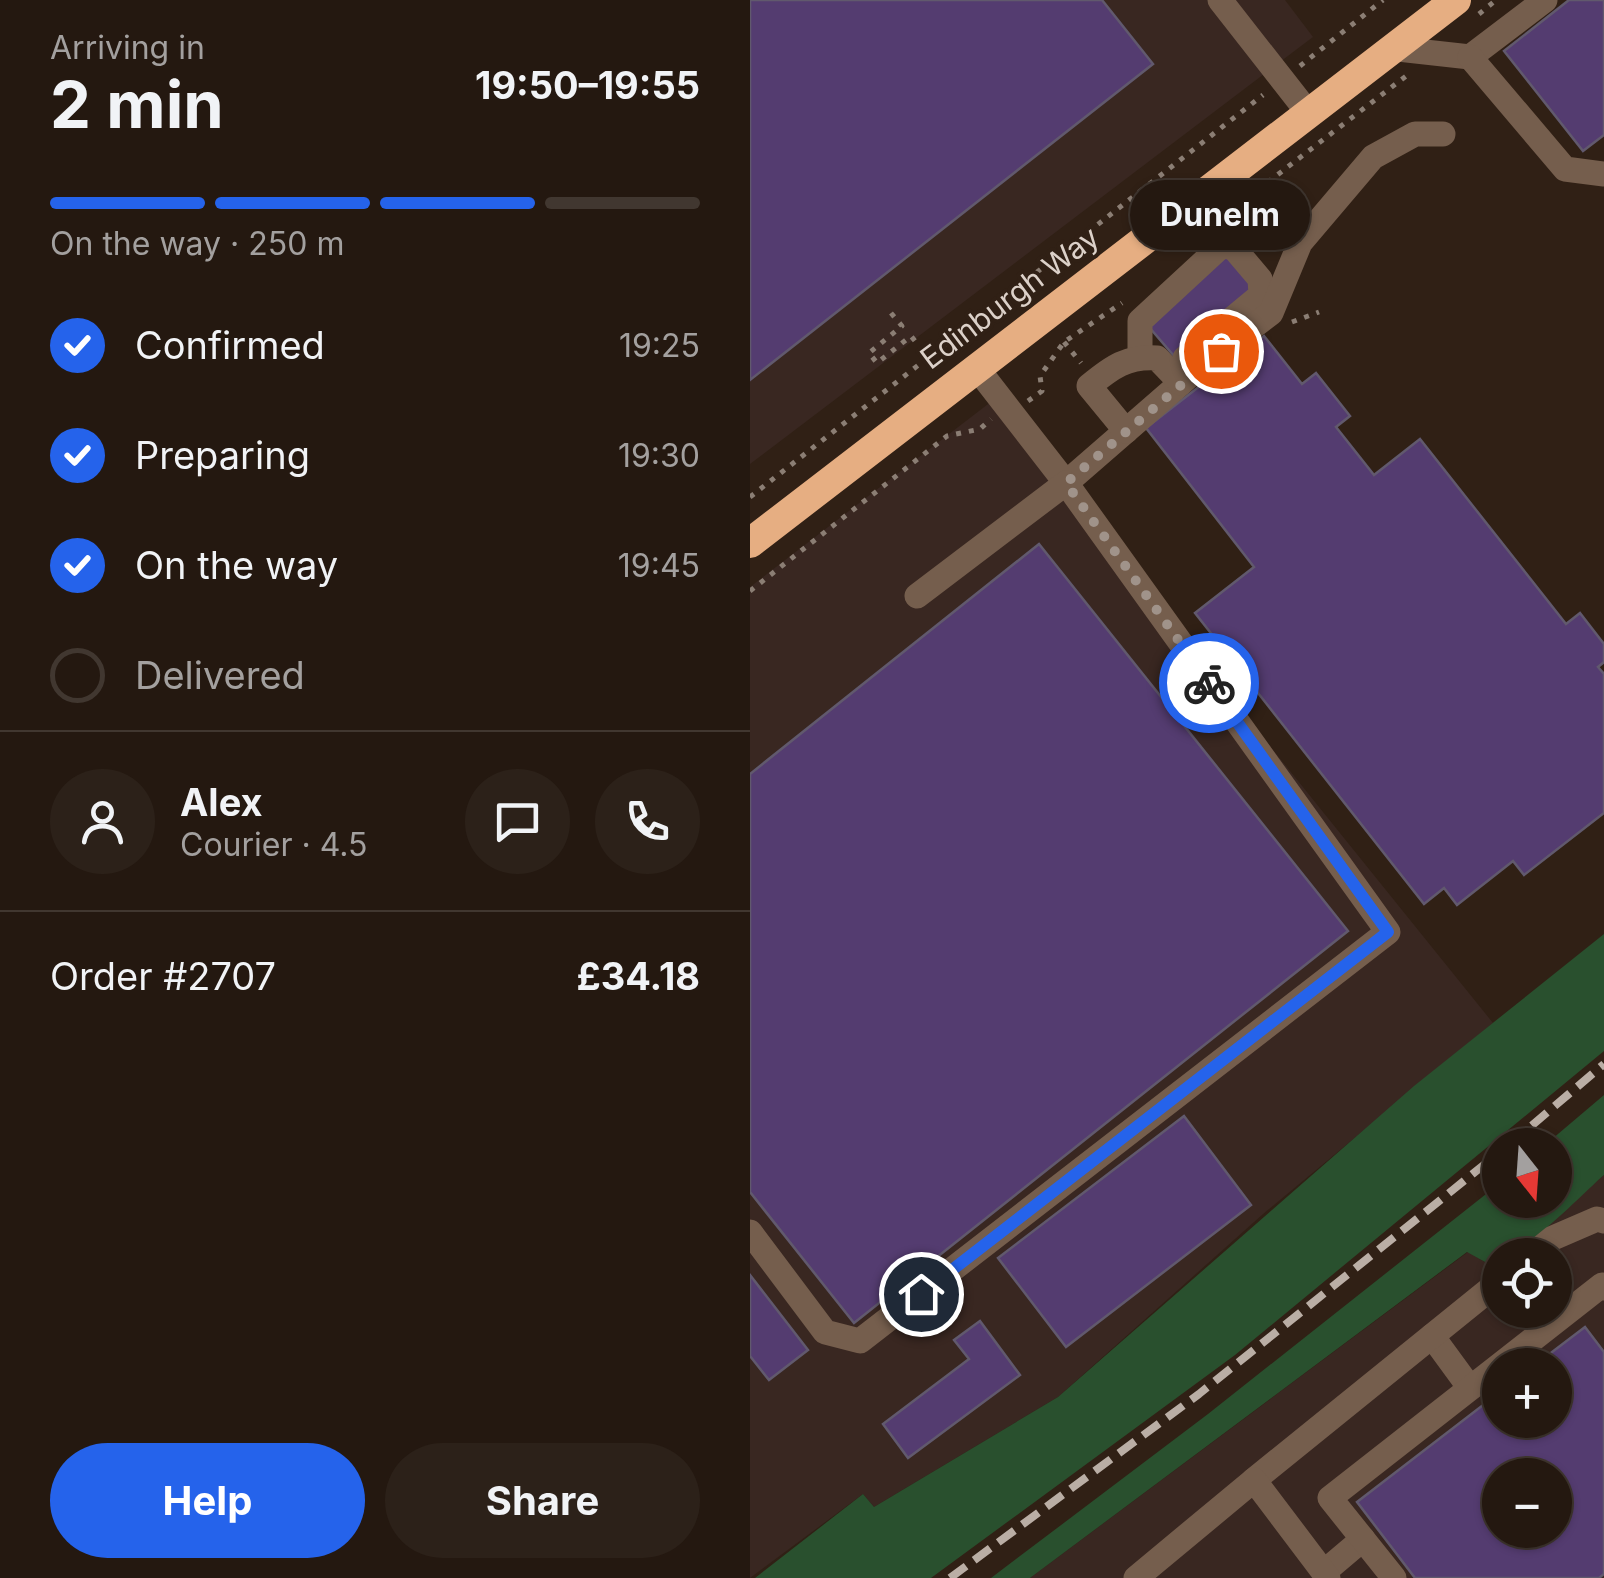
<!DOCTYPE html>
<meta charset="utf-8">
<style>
body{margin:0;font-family:Inter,sans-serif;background:#2c2119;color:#f1f3f6;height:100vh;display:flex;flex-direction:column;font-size:38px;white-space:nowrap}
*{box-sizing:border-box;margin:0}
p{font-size:32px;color:#a3a09f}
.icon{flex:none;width:55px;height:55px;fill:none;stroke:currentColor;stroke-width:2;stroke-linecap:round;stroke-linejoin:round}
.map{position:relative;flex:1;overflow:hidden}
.sheet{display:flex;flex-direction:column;background:#241810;width:750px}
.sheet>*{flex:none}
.needle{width:65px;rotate:163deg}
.controls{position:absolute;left:732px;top:1128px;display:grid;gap:20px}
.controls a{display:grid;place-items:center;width:90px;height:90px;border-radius:50%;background:#241810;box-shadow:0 2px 8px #0004,0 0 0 2px #413730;font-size:50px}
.pin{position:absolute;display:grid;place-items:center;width:85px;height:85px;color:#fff;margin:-42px;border:5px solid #fff;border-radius:50%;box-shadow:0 2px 10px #0007}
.courier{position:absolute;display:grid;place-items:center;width:100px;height:100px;margin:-50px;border:8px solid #2563eb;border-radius:50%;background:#fff;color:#222;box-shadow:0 2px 12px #0007}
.bubble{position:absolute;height:70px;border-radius:35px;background:#241810;box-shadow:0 2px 8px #0004,0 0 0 2px #413730;font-size:32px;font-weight:700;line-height:70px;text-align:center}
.overview em{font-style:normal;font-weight:700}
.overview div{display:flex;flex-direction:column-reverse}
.overview{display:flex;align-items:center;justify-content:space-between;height:170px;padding:0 50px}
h1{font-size:65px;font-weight:700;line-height:75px}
.bar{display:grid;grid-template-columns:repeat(4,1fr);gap:15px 10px;align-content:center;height:120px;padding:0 50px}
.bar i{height:12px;border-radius:8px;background:#413730}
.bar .selected{background:#2563eb}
.bar p{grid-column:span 4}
.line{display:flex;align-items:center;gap:25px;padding:0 50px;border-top:2px solid #413730}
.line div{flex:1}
.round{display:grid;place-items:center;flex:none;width:105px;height:105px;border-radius:52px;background:#2c2119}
ol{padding:0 50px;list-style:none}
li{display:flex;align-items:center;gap:30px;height:110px}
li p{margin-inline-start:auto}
li .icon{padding:10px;border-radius:50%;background:#2563eb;color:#fff;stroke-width:4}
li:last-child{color:#a3a09f}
li i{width:55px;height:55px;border:5px solid #413730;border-radius:50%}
.cta{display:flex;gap:20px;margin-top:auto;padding:20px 50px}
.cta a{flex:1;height:115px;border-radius:60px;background:#2563eb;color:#fff;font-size:40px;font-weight:700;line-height:115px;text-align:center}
.cta a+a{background:#2c2119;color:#f1f3f6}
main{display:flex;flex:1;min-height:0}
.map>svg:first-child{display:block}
.industrial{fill:#392721;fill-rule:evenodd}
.green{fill:#29502e}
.building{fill:#543c70;stroke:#61596d;stroke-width:2.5;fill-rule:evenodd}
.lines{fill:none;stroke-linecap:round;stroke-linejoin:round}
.path{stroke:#8b7e74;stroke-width:5;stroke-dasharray:5 8;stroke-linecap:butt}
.minor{stroke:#755e4d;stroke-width:25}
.highway{stroke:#e6ae82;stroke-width:30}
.rail{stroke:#baaea5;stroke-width:8;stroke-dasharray:20 10;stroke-linecap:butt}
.done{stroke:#a0938a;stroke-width:10;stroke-dasharray:0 18}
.route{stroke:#2563eb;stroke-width:12}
.labels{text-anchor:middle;stroke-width:8;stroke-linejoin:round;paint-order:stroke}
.street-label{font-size:30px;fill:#dcd1c9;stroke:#302015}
</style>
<main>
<section class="sheet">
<div class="overview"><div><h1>2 min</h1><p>Arriving in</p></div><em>19:50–19:55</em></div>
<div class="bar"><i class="selected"></i><i class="selected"></i><i class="selected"></i><i></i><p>On the way · 250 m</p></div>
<ol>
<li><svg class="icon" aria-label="check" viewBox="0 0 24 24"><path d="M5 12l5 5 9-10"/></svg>Confirmed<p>19:25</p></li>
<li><svg class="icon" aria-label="check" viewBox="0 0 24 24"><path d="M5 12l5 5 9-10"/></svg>Preparing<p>19:30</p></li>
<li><svg class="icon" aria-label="check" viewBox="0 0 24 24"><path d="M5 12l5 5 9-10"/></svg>On the way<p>19:45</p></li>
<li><i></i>Delivered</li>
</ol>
<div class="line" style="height:180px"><a class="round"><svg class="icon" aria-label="person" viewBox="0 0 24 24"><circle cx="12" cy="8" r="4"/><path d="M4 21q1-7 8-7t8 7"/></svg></a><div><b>Alex</b><p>Courier · 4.5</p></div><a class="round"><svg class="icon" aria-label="chat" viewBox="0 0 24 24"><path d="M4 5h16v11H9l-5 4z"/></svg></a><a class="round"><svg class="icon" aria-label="phone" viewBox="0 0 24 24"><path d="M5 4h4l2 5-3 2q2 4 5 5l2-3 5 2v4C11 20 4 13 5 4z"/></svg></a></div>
<div class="line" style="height:130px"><div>Order #2707</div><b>£34.18</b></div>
<div class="cta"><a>Help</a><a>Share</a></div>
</section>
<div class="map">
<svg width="854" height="1578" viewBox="0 0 854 1578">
<rect width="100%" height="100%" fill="#302015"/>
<!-- industrial -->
<g class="industrial">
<polygon points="0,0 535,0 563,37 0,464"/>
<polygon points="242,401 743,1023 513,1214 308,1397 124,1507 113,1494 0,1578 0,587"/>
<path d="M854,1175V1578H280L718,1252L743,1267L750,1262V1310H805V1255H759ZM750,1365H805V1420H750ZM750,1475H805V1530H750Z"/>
</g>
<!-- green -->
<g class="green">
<polygon points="854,934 854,1051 485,1355 181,1578 5,1578 113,1494 124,1507 308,1397 664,1086"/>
<path d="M854,1095V1175C833,1193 775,1255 750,1255L744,1267L717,1252L280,1578H241L458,1414L750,1183V1200H805V1145H795Z"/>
</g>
<!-- building -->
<g class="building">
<polygon points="0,0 352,0 403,64 0,380"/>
<polygon points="819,0 854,0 854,135 833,151 754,51"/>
<polygon points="478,253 503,281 500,295 424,356 393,320"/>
<polygon points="514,336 552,384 566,373 600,416 586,427 624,475 670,439 816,624 830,613 854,644 854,662 848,667 854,674 854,813 774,875 763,861 707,905 694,888 674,904 445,613 504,567 396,428"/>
<polygon points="289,544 598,931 104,1323 0,1192 0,774"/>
<polygon points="434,1116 501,1205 316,1347 248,1258"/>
<polygon points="0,1275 58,1350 19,1380 0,1356"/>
<polygon points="230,1321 270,1375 158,1458 133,1424 219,1359 204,1340"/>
<path d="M835,1327L854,1352V1574L849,1578H665L607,1502L750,1392V1420H805V1365H785ZM750,1475H805V1530H750Z"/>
</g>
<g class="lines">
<!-- path -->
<g class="path">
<polyline points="729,14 746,0"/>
<polyline points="550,66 633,0"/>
<polyline points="466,222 660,73"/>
<polyline points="141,313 152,326 119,353 127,363 161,336 177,356"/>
<polyline points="542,322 569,312"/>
<polyline points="314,342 331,363"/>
<polyline points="278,401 292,391 290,376 314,342 372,303"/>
<polyline points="0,497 513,95"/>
<polyline points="0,591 197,436 230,429 241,419"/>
</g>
<!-- minor -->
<g class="minor">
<polyline points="470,0 560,115"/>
<polyline points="648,49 720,57 795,0"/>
<polyline points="720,57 815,169 854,174"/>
<polyline points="390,357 390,321 470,247 482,246 510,279 511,295 435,358"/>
<polyline points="226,367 316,483 446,370 521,313 550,243 623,157 665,134 693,134"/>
<path d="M376,431L339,386C362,367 377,356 407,358L431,383"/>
<polyline points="0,1232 75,1332 110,1341 638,932 316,483 167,596"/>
<polyline points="782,1255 803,1238 847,1219 854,1221"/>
<polyline points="682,1336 720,1388"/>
<polyline points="504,1480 750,1281"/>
<polyline points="574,1572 613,1539"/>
<polyline points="386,1578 504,1480 578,1578"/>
<polyline points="644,1578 580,1498 852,1285 854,1288"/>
</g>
<!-- highway -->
<polyline class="highway" points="0,543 706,0"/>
<!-- rail -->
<g class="rail">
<polyline points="759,1145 854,1064"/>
<polyline points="200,1578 449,1394 750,1152"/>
</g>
</g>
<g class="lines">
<!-- done -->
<polyline class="done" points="459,683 316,483 471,351"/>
<!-- route -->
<polyline class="route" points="171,1294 638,932 459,683"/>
</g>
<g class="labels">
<!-- street labels -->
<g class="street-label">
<text transform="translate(260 298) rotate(-37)" y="10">Edinburgh Way</text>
</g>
</g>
</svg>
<div class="controls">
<a><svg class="needle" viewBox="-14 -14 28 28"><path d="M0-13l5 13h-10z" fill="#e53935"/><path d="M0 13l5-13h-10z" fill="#a3a09f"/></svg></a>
<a><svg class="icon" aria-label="locate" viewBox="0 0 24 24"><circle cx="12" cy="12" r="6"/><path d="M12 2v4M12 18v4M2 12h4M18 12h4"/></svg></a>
<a>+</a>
<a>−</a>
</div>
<div class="pin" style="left:471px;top:351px;background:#ea580c"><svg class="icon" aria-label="bag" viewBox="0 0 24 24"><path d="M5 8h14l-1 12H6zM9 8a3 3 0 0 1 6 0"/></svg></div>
<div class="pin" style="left:171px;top:1294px;background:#1f2937"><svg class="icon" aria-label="home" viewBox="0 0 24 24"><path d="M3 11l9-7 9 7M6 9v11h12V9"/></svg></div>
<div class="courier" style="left:459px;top:683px"><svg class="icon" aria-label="bike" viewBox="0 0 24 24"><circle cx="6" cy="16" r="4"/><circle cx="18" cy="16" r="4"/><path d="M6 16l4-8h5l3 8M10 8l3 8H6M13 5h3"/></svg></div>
<div class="bubble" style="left:380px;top:180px;width:180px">Dunelm</div>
</div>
</main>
